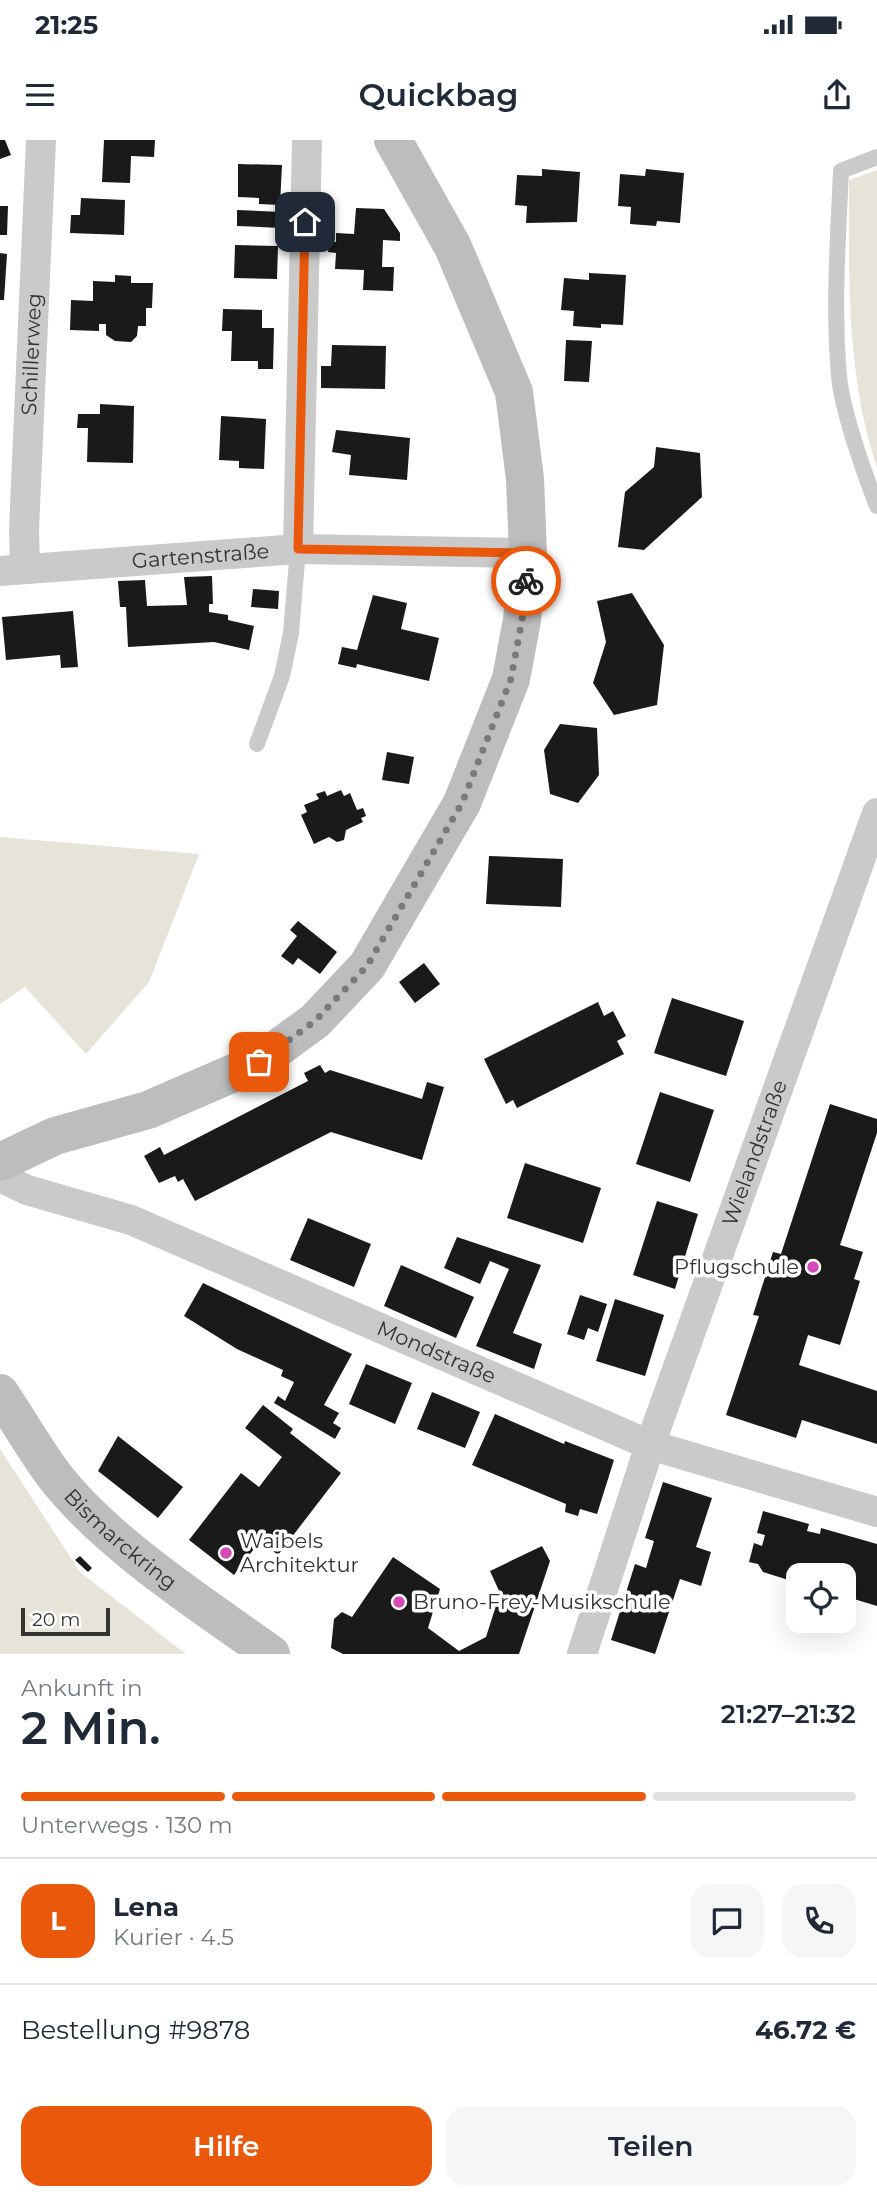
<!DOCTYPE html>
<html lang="de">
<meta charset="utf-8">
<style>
body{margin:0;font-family:Montserrat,sans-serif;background:#f6f6f7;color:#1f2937;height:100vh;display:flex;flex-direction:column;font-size:26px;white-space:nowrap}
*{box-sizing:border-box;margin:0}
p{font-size:23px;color:#747a83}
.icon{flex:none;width:38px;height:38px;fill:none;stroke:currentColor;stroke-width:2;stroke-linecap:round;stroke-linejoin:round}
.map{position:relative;height:1514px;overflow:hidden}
.panel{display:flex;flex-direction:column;background:#fff;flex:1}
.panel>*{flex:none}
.tools{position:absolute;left:786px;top:1423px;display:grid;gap:14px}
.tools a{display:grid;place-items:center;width:70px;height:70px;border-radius:14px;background:#fff;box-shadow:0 7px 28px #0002;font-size:35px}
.scale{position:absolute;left:21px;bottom:18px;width:89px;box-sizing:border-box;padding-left:7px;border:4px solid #333;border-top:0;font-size:19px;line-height:24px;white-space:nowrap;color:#333;-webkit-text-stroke:5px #fff;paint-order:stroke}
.pin{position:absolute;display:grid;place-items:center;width:60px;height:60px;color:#fff;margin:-30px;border-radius:14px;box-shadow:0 4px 10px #0006}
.courier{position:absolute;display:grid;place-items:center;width:70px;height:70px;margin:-35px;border:5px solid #ea580c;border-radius:50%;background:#fff;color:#222;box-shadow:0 2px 9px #0007}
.overview em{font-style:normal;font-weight:600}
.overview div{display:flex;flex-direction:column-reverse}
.overview{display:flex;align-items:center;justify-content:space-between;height:119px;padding:0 21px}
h1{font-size:46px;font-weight:600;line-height:52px}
.bar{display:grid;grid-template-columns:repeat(4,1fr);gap:10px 7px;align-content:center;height:84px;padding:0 21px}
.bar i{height:9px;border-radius:5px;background:#e0e1e3}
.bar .current{background:#ea580c}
.bar p{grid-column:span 4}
.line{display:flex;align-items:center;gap:18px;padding:0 21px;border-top:2px solid #e0e1e3}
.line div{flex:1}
.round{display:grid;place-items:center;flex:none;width:74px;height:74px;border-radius:21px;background:#f6f6f7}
.button{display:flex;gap:14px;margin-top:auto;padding:14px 21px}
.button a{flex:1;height:80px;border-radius:21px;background:#ea580c;color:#fff;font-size:28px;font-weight:600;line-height:80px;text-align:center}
.button a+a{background:#f6f6f7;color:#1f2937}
.status{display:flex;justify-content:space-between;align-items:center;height:49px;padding:0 35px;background:#fff;direction:ltr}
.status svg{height:19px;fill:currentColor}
header{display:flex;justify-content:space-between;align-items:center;height:91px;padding:0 21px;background:#fff;font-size:32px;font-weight:600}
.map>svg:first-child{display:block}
.green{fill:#e6e3d9}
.building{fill:#1a1a1a}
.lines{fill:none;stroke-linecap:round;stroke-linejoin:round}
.lane{stroke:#cacaca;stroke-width:16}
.street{stroke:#cacaca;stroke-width:30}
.secondary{stroke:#bdbdbd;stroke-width:38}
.done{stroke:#7a7a7a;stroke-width:7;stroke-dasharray:0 12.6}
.route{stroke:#ea580c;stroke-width:9}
.poi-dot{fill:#d54ab7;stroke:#fff;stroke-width:2.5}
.labels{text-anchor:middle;stroke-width:7;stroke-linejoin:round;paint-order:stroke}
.street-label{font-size:21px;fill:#333;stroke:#fff}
.poi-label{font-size:21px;fill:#333;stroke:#fff;text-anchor:start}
</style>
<div class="status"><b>21:25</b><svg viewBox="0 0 49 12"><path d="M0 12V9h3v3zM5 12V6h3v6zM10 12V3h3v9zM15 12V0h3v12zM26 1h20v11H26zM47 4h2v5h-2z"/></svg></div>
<header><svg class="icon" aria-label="menu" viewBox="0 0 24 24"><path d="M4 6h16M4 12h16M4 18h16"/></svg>Quickbag<svg class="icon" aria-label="share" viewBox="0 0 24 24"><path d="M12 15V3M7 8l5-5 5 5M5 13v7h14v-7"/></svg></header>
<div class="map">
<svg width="877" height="1514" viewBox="0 0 877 1514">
<rect width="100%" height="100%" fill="#fff"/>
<!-- green -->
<g class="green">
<path d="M877,30V327C846,235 849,136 849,40Z"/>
<polygon points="0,697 199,714 149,842 86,914 25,847 0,864"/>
<polygon points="0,1309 80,1432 186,1514 0,1514"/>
</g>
<!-- building -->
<g class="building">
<polygon points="0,0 5,0 11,15 0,19"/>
<polygon points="104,0 155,0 154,17 131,16 130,43 102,42"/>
<polygon points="238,24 282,25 280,65 259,64 259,58 238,57"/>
<polygon points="542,29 580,32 577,82 526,83 527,66 515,65 517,35 542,36"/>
<polygon points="646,29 684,33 680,83 657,81 656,86 630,84 631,67 618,66 620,34 645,36"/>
<polygon points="81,58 125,60 124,95 70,93 71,75 80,75"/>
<polygon points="0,66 8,66 7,95 0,95"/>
<polygon points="356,68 384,69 400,93 400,101 383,100 382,127 394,127 393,151 363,150 364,130 335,129 336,113 328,112 329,102 336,102 336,93 354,94"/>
<polygon points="237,70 281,72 281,88 237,86"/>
<polygon points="235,105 278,106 277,139 234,138"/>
<polygon points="0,113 7,114 4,160 0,160"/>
<polygon points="589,133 626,135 623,185 601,184 601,188 573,186 574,171 561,170 564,138 589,140"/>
<polygon points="115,135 131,136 131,143 153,143 152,168 146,168 146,186 138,186 137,196 131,202 115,201 106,195 106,184 99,184 99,191 70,190 71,160 93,161 93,141 115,142"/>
<polygon points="223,169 262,170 262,188 274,188 273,229 258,229 258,221 231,221 232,191 222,191"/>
<polygon points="566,200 592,201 589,242 564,241"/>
<polygon points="332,205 386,206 385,249 321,248 321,226 331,226"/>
<polygon points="100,264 134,266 133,323 87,322 88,288 77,288 78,274 100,274"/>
<polygon points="221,276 266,279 264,329 239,328 239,321 219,320"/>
<polygon points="336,290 410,298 407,340 349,335 351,315 332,312"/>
<polygon points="656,307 700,313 702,357 644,410 618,407 625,352 654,327"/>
<polygon points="212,436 213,464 209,464 209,472 228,475 228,480 254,486 249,510 214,502 128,507 126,467 120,467 118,441 145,440 147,466 187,465 184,437"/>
<polygon points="253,449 279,451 278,469 251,467"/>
<polygon points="632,453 664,505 657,565 614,575 593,543 606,502 597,461"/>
<polygon points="373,455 407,463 401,489 439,498 429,541 357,524 356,528 338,524 342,507 357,510"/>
<polygon points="73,471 78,527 61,528 60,515 6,520 2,477"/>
<polygon points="560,584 597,588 599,635 578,663 550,654 544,610"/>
<polygon points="387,612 414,617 409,644 382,640"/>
<polygon points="341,650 344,656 350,653 357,670 363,668 366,676 361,678 363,682 346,690 344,700 337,702 329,697 314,704 301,675 307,672 304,665 319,659 316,654 325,651 327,656"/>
<polygon points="489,716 563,719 561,767 486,764"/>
<polygon points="298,781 337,812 320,834 298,818 293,825 281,816 297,796 290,790"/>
<polygon points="424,823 440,844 415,863 399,842"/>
<polygon points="672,858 744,881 726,936 654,913"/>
<polygon points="598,862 604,876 613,871 626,896 617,901 624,914 517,968 513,960 506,964 484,919"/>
<polygon points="320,925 325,933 330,930 422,959 427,942 444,947 422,1020 331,992 195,1061 183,1039 178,1042 175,1036 159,1043 144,1016 160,1007 164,1015 308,941 304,933"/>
<polygon points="660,952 714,970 690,1042 636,1024"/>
<polygon points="830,964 877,979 877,993 840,1105 863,1112 854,1139 860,1141 840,1205 808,1195 799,1225 877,1251 877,1304 802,1280 796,1298 726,1275 759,1176 753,1175 773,1112 781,1114"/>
<polygon points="525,1023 601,1048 583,1103 507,1078"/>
<polygon points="657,1061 698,1074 675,1149 633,1135"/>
<polygon points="308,1078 371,1104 354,1147 290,1120"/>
<polygon points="457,1097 541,1125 513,1193 542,1204 534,1229 476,1206 509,1129 490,1121 480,1144 444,1128"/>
<polygon points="401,1125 474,1157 456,1198 384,1166"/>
<polygon points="203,1143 352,1214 324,1265 339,1273 333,1283 341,1288 335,1299 274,1263 278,1256 285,1261 294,1242 281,1236 283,1230 237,1209 184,1176"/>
<polygon points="580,1155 607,1164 598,1192 588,1188 584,1200 567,1194"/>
<polygon points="615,1159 664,1175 645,1236 596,1221"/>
<polygon points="366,1224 412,1243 395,1284 349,1264"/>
<polygon points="432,1252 480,1272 465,1308 417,1289"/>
<polygon points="263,1265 293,1289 290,1293 341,1333 278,1415 260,1401 234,1435 189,1400 241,1333 259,1347 282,1317 245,1288"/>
<polygon points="495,1274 564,1304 565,1301 614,1320 597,1374 580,1369 578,1376 565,1372 566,1364 472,1325"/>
<polygon points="118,1296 183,1347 158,1378 98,1331"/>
<polygon points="663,1342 712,1358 696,1407 711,1412 701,1446 680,1439 655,1514 611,1500 635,1424 646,1428 654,1401 645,1398"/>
<polygon points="763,1371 809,1384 807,1391 820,1394 821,1388 877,1404 877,1466 844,1456 844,1435 798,1435 798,1443 763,1432 758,1424 749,1422 754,1403 762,1406 765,1395 757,1393"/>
<polygon points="542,1406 550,1421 519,1514 343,1514 331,1508 334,1479 342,1472 352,1477 393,1417 440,1449 428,1488 459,1511 486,1497 500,1453 490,1431"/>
<polygon points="80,1416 92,1428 88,1432 75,1420"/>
</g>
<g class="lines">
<!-- lane -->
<g class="lane">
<path d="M877,17L841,31C838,99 833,168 839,236C842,270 864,333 877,366"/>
<polyline points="257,604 282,536 291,493 298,409"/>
</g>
<!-- street -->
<g class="street">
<polyline points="298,409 307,0"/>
<path id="s1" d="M25,428L24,390L41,0"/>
<path id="s2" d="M0,431L298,409L528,413"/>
<path id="s3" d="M0,1037L27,1050L131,1080L650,1305L877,1372"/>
<path id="s4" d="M582,1514L650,1305L877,673"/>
</g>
<!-- secondary -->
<g class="secondary">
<polyline points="0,1022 55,996 148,970 259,922 315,881 367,826 462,663 511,539 522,480 528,413 525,339 514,252 453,107 393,0"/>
<path id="s5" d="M0,1253C18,1280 34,1308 53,1334C107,1404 200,1463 271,1514"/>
</g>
</g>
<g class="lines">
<!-- done -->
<polyline class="done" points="259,922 315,881 367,826 462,663 511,539 522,480 526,441"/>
<!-- route -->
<polyline class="route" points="305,82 298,409 528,413 526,441"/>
</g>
<!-- markers -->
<g class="poi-dot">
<circle cx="813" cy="1127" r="7"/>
<circle cx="226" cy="1413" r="7"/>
<circle cx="399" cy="1462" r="7"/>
</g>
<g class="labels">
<!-- street labels -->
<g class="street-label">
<text dy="7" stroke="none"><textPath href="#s1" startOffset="214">Schillerweg</textPath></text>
<text dy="7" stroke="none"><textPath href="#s2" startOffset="201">Gartenstraße</textPath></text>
<text dy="7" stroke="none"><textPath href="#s4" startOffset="530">Wielandstraße</textPath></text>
<text dy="7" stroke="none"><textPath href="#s3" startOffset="471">Mondstraße</textPath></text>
<text dy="7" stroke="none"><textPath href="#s5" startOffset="191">Bismarckring</textPath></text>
</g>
<!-- poi labels -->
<g class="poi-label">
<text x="799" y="1134" text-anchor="end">Pflugschule</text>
<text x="240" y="1408">Waibels<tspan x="240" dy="24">Architektur</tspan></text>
<text x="413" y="1469">Bruno-Frey-Musikschule</text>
</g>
</g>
</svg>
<div class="tools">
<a><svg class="icon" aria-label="locate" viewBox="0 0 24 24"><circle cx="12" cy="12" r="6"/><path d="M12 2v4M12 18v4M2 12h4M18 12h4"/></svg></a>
</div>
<div class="scale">20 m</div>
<div class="pin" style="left:259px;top:922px;background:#ea580c"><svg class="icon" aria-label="bag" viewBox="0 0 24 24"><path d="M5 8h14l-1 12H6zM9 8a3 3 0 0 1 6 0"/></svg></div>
<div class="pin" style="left:305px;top:82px;background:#1f2937"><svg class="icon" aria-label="home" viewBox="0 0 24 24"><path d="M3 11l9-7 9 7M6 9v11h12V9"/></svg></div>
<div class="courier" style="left:526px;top:441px"><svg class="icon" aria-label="bike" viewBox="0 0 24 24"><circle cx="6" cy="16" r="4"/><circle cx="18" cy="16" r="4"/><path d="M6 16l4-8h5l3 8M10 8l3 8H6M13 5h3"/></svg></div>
</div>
<section class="panel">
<div class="overview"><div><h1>2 Min.</h1><p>Ankunft in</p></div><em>21:27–21:32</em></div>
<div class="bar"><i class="current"></i><i class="current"></i><i class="current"></i><i></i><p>Unterwegs · 130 m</p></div>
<div class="line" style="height:126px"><b class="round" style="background:#ea580c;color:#fff">L</b><div><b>Lena</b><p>Kurier · 4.5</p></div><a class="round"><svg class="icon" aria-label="chat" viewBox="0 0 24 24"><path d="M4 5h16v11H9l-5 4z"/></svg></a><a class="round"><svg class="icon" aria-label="phone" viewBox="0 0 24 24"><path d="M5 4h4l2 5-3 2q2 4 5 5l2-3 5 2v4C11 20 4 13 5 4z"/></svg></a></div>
<div class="line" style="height:91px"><div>Bestellung #9878</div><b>46.72 €</b></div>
<div class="button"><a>Hilfe</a><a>Teilen</a></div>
</section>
